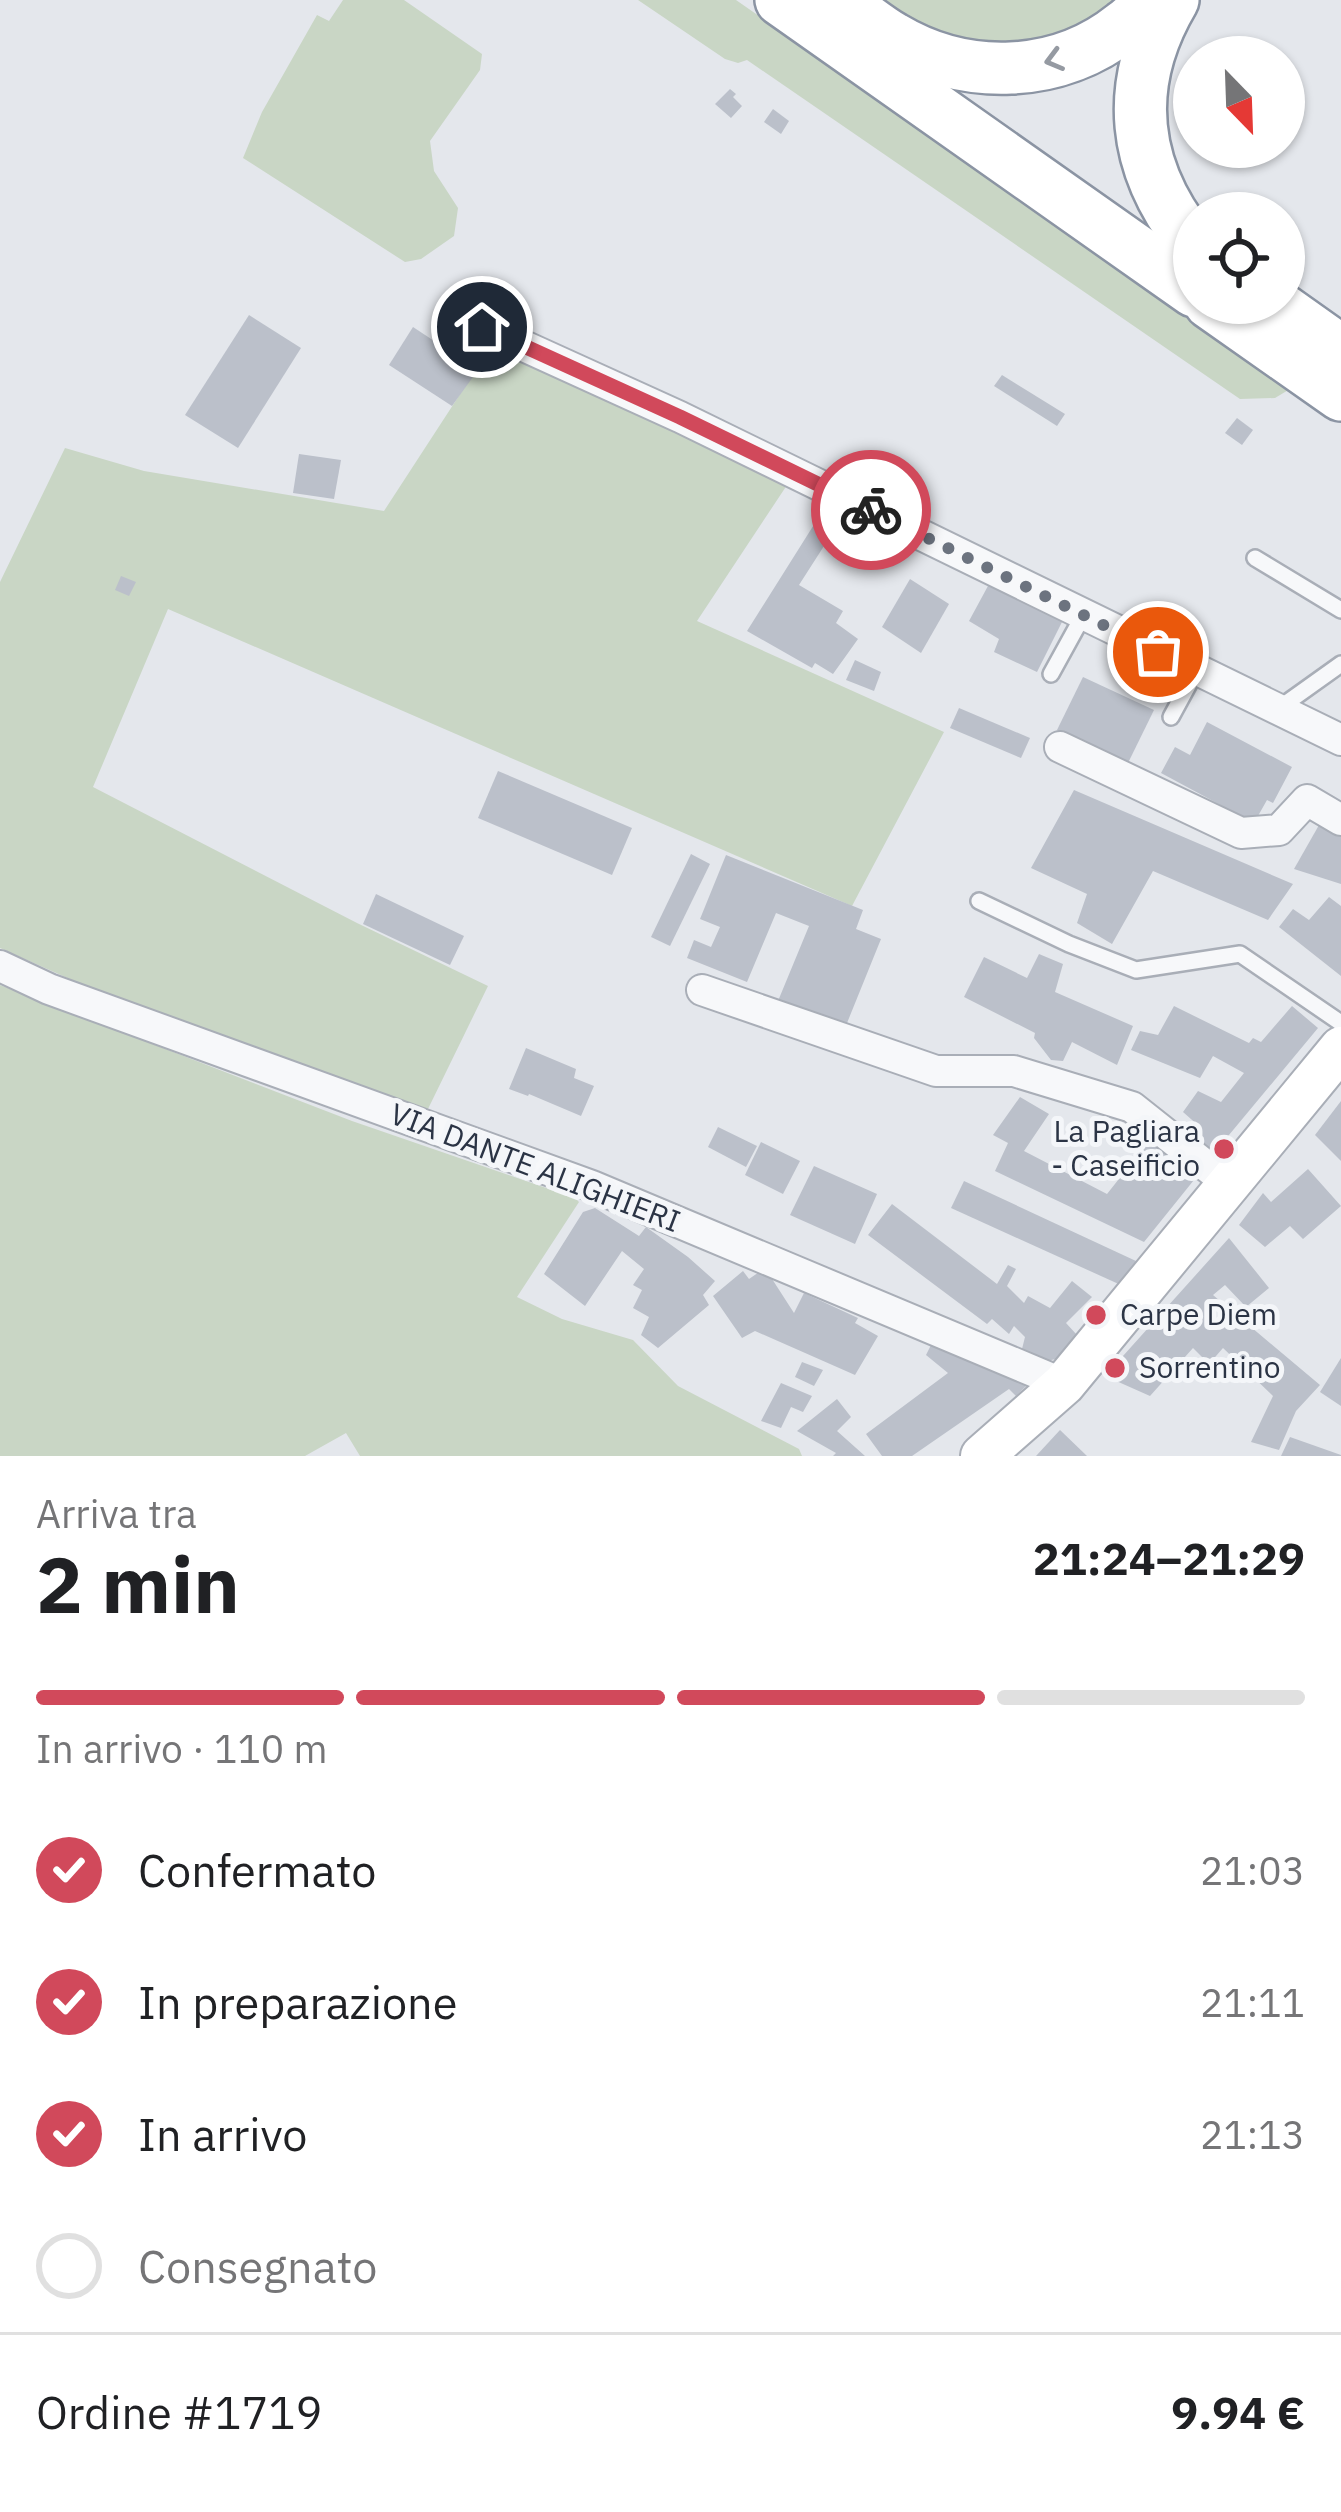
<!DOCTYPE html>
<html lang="it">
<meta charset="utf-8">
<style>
body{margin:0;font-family:"IBM Plex Sans",sans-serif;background:#f6f6f6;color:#202124;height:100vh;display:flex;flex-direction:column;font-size:45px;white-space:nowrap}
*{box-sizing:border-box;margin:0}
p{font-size:39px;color:#757577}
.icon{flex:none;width:66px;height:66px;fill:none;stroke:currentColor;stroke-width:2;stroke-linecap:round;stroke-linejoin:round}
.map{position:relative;height:1456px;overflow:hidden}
.details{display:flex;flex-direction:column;background:#fff;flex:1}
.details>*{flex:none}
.needle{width:78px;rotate:157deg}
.controls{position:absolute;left:1173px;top:36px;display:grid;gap:24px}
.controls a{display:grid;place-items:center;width:132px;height:132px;border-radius:50%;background:#fff;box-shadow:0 3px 9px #0004;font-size:60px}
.pin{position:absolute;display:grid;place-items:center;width:102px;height:102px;color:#fff;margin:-51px;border:6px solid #fff;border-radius:50%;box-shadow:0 3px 12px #0007}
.courier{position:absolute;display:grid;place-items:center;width:120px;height:120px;margin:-60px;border:9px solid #d1495b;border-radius:50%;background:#fff;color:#222;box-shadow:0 3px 15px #0007}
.summary em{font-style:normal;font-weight:700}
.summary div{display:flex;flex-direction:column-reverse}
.summary{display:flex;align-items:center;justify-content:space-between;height:204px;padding:0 36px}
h1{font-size:78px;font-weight:700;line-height:90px}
.bar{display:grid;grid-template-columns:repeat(4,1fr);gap:18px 12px;align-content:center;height:144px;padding:0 36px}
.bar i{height:15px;border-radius:9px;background:#e0e0e0}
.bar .on{background:#d1495b}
.bar p{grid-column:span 4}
.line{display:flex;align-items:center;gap:30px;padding:0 36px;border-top:3px solid #e0e0e0}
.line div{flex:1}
ol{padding:0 36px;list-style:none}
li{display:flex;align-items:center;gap:36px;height:132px}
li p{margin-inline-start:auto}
li .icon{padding:12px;border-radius:50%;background:#d1495b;color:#fff;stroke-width:4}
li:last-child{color:#757577}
li i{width:66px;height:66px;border:6px solid #e0e0e0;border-radius:50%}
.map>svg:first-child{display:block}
.green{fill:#c9d6c5}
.building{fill:#bbc0ca}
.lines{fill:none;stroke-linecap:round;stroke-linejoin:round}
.service-casing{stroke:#a9aeb7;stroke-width:20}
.minor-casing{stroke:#a9aeb7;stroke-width:34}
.secondary-casing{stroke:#a9aeb7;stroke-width:46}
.trunk-casing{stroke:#8b94a3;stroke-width:56}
.service{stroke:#f7f8fa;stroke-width:15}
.minor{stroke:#f7f8fa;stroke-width:30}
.secondary{stroke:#fff;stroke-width:42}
.trunk{stroke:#fff;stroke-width:51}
.oneway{stroke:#959aa2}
.done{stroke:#6c737f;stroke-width:12;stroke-dasharray:0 21.6}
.route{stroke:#d1495b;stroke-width:15}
.poi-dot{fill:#d1495b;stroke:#f4f6f9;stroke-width:4.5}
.labels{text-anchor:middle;stroke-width:10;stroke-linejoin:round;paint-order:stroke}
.poi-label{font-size:30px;fill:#2b3445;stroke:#f4f6f9;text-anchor:start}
.street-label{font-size:30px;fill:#2b3445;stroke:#f4f6f9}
</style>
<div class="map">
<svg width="1341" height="1456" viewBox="0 0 1341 1456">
<rect width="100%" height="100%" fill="#e4e7ec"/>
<!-- green -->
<g class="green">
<polygon points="343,0 404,0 482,54 480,70 430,141 434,171 458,208 454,236 421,259 405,262 243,158 262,112 317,15 329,21"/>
<polygon points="638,0 736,0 1088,244 1290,389 1275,398 1240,399 747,60 738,63 725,59"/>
<polygon points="848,0 1127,0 1107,17 1001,57"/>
<polygon points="492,345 791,479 697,621 944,732 852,906 168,609 93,787 357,923 488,986 427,1111 81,984 0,948 0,582 65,448 144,471 384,511"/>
<polygon points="0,985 352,1121 575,1198 579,1202 517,1297 562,1319 633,1340 678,1386 799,1449 802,1456 360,1456 346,1433 305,1456 0,1456"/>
</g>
<!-- building -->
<g class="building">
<polygon points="730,89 736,94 733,97 742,106 731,118 715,104"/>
<polygon points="773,109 789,121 781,134 764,122"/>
<polygon points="249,315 301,348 238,448 185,415"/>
<polygon points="413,327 478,370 452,406 389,365"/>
<polygon points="1002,375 1065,414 1057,426 994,386"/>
<polygon points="1237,418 1253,430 1242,445 1225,433"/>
<polygon points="299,454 341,460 334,499 293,493"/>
<polygon points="832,496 849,507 799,585 843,611 836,623 858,639 833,674 815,663 812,668 747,631"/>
<polygon points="995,573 1069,608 1037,672 994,652 999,639 969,621"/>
<polygon points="121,576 136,582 129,596 115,590"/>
<polygon points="910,579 949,604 921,653 882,627"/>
<polygon points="855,660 881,672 874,691 846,680"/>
<polygon points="1083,677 1154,710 1128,763 1057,730"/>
<polygon points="959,708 1030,738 1021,758 950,728"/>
<polygon points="1207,722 1292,767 1273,803 1267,800 1254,823 1161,773 1175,747 1190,755"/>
<polygon points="498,771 632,828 612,875 478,818"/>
<polygon points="1074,790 1293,884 1268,920 1153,871 1112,944 1077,923 1087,894 1031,868"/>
<polygon points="1323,818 1341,826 1341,884 1294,869"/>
<polygon points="691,854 710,864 670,946 651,937"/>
<polygon points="726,855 863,910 856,929 881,939 845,1028 778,1001 809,926 776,913 747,982 687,958 694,940 711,947 720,927 700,919"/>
<polygon points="376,894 464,936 450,965 363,924"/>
<polygon points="1329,897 1341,906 1341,976 1279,927 1293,909 1309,920"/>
<polygon points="1039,954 1063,964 1055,992 1133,1026 1117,1065 1072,1042 1063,1061 1051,1060 1034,1038 1035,1033 964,997 984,957 1027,978"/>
<polygon points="1174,1006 1249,1043 1253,1038 1261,1042 1292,1006 1318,1028 1209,1159 1188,1143 1200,1127 1183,1112 1198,1091 1221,1102 1244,1073 1213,1056 1200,1078 1131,1050 1140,1031 1158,1035"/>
<polygon points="526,1048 576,1069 574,1078 594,1086 581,1116 529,1094 528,1096 509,1089"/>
<polygon points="1020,1097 1049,1114 1024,1151 1107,1194 1153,1136 1202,1170 1144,1242 995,1171 1008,1143 993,1135"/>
<polygon points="1341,1101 1341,1161 1315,1135"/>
<polygon points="718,1127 757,1146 746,1167 708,1147"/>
<polygon points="761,1142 800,1161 783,1194 745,1175"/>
<polygon points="814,1166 877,1194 855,1244 790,1215"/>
<polygon points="1308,1169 1341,1206 1303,1239 1290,1226 1265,1247 1239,1225 1263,1193 1271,1202"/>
<polygon points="964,1181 1136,1261 1123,1286 951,1208"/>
<polygon points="892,1204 997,1284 1008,1265 1016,1269 1007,1286 1024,1303 1028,1296 1050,1308 1072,1281 1092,1297 1066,1323 1077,1335 1060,1358 1047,1361 1021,1353 1025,1337 1014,1326 1009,1334 992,1319 987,1324 868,1235"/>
<polygon points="595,1208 639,1236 646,1227 688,1257 715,1281 703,1295 709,1305 658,1348 641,1335 649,1317 633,1308 642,1290 633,1285 644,1269 622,1251 585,1306 544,1274 583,1212"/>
<polygon points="1229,1238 1269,1288 1246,1307 1225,1285 1213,1295 1320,1385 1296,1411 1279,1450 1251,1442 1273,1396 1223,1348 1209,1364 1193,1348 1150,1396 1105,1376"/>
<polygon points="765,1268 794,1313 804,1293 858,1318 855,1323 878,1336 855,1375 755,1331 742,1338 713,1296 743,1271 749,1279"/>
<polygon points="934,1339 1028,1384 1016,1396 1009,1389 912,1456 882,1456 866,1434 948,1373 926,1355"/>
<polygon points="1341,1358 1341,1406 1320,1392"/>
<polygon points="802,1362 823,1370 814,1386 795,1377"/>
<polygon points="781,1383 812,1396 803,1412 791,1407 781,1428 761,1421"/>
<polygon points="837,1399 851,1417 837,1431 865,1456 833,1456 836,1453 797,1431"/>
<polygon points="1060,1430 1087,1456 1036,1456"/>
<polygon points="1290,1437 1341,1455 1341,1456 1281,1456"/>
</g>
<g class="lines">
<!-- service casing -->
<g class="service-casing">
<g id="service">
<polyline points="1255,558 1341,610"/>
<polyline points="1051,674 1084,614"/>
<polyline points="1278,709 1341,664"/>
<polyline points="1171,717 1196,671"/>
<polyline points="979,901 1069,944 1136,970 1240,954 1341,1023"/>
</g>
</g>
<!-- minor casing -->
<g class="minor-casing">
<g id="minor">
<polyline points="482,327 680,417 1341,740"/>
<polyline points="1060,747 1241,833 1279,830 1307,800 1341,820"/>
<polyline points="0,966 49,989 592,1186 1064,1384"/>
<polyline points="702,990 936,1071 1014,1071 1132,1107 1229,1184"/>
</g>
</g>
<!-- secondary casing -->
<g class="secondary-casing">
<polyline id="secondary" points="982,1456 1064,1384 1341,1048"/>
</g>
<!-- trunk casing -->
<g class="trunk-casing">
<g id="trunk">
<polyline points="781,0 1194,291"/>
<path d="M1173,0C1122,86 1132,169 1194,245"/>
<path d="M847,6C862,16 877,29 893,38C965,81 1058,79 1124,26C1134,19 1143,9 1152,0"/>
<polyline points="1210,303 1341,395"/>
<polyline points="1273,303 1328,342 1334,366"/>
</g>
</g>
<!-- service -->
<use href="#service" class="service"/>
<!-- minor -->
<use href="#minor" class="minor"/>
<!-- secondary -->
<use href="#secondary" class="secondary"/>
<!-- trunk -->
<use href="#trunk" class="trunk"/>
</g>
<!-- one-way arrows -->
<defs><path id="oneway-chevron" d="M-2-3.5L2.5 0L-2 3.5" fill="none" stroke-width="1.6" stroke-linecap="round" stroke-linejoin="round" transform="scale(3)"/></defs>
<use class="oneway" href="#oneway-chevron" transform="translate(1054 60) rotate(165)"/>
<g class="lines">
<!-- done -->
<polyline class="done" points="871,510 1158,652"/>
<!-- route -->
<polyline class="route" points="482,327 680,417 871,510"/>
</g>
<!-- markers -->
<g class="poi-dot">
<circle cx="1224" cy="1149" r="12"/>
<circle cx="1096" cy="1315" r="12"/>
<circle cx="1115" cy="1368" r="12"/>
</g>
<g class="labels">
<!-- poi labels -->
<g class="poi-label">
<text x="1200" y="1142" text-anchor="end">La Pagliara<tspan x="1200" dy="34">- Caseificio</tspan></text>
<text x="1120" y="1325">Carpe Diem</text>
<text x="1139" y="1378">Sorrentino</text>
</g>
<!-- street labels -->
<g class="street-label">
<text transform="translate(535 1168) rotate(21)" y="10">VIA DANTE ALIGHIERI</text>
</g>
</g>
</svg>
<div class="controls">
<a><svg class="needle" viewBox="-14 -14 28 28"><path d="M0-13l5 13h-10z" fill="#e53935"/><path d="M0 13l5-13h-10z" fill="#757577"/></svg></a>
<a><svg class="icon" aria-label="locate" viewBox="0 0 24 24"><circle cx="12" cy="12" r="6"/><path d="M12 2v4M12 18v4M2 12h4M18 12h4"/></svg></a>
</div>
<div class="pin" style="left:1158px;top:652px;background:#ea580c"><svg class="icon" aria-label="bag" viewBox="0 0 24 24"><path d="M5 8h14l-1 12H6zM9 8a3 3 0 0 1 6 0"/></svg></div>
<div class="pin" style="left:482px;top:327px;background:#1f2937"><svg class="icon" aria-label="home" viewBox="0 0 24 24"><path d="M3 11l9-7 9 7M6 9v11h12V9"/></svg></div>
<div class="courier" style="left:871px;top:510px"><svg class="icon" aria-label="bike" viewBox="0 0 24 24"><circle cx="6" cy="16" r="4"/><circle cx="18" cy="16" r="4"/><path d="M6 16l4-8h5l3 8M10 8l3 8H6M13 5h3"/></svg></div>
</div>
<section class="details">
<div class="summary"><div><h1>2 min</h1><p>Arriva tra</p></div><em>21:24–21:29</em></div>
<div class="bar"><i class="on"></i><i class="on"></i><i class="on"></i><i></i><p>In arrivo · 110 m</p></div>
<ol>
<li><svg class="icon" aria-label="check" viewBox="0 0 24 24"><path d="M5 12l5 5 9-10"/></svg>Confermato<p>21:03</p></li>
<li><svg class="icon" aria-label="check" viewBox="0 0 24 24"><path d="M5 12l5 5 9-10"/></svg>In preparazione<p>21:11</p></li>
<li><svg class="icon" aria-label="check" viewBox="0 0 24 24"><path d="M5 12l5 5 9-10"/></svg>In arrivo<p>21:13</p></li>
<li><i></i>Consegnato</li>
</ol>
<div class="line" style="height:156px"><div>Ordine #1719</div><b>9.94 €</b></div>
</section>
